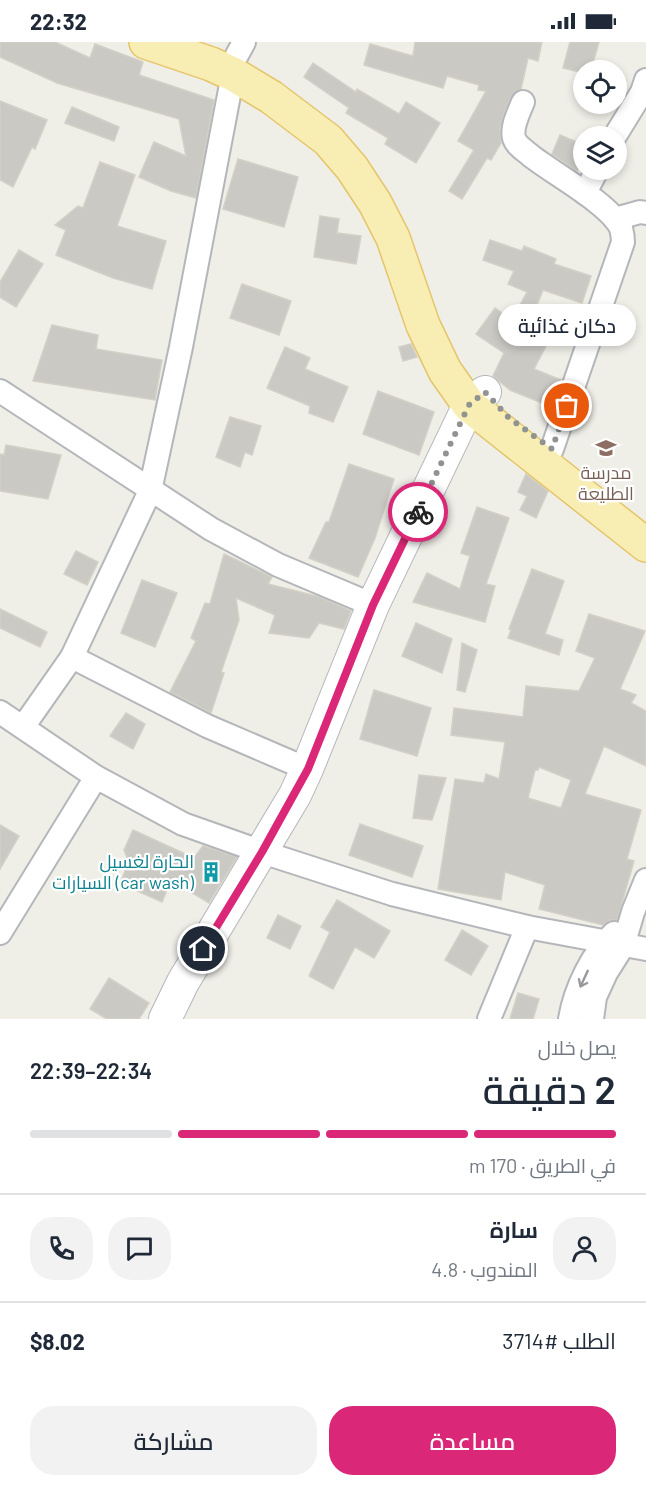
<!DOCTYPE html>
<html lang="ar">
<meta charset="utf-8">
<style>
body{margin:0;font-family:Barlow,Cairo,sans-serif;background:#f2f2f3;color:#1f2937;direction:rtl;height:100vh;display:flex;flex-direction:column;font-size:22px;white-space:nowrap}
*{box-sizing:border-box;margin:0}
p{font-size:20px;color:#747a83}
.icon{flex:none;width:33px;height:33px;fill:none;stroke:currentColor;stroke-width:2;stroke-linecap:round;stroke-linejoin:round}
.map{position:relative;height:977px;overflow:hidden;direction:ltr}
.sheet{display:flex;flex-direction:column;background:#fff;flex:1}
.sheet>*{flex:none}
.fabs{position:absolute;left:573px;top:18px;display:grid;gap:12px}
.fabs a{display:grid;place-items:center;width:54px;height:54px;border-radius:50%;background:#fff;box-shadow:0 3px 9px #0003;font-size:30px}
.pin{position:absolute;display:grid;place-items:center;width:51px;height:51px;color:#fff;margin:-26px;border:3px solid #fff;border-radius:50%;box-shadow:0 2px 6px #0007}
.courier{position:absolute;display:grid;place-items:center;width:60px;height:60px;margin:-30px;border:4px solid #db2777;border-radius:50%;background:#fff;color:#222;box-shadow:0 2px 8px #0007}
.bubble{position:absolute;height:42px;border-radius:21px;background:#fff;box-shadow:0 3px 9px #0003;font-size:20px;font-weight:600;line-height:42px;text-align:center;direction:rtl}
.headline em{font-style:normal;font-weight:600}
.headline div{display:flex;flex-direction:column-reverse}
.headline{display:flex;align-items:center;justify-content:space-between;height:102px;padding:0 30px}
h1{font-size:39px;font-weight:600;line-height:45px}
.bar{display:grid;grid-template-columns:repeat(4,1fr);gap:9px 6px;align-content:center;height:72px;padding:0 30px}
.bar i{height:8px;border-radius:4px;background:#e0e1e3}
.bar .active{background:#db2777}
.bar p{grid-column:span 4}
.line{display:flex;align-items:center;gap:15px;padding:0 30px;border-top:2px solid #e0e1e3}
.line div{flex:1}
.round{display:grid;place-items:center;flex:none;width:63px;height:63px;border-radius:24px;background:#f2f2f3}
.cta{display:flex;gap:12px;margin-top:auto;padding:12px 30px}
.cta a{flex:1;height:69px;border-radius:24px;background:#db2777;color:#fff;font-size:24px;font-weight:600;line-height:69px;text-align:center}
.cta a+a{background:#f2f2f3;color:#1f2937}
.status{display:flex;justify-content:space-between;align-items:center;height:42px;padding:0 30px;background:#fff;direction:ltr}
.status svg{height:16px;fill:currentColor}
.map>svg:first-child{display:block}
.building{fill:#cbc9c4;stroke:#d3d0c6;stroke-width:1.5;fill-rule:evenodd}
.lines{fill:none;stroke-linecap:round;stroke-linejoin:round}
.street-casing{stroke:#b4b7ba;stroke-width:26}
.secondary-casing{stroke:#b3b6ba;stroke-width:34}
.primary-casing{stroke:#e5c56a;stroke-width:36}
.street{stroke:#fff;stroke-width:22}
.secondary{stroke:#fff;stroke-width:32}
.primary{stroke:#f8eeb4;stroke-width:33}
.oneway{stroke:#97999c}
.done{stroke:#919393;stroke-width:6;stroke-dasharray:0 10.8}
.route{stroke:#db2777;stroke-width:8}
.labels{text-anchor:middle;stroke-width:4.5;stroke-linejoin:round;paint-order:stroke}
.education-label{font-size:18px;fill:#785e54;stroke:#fff}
.culture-label{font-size:18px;fill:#0d838f;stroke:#fff;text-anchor:end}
</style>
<div class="status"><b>22:32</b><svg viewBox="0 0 49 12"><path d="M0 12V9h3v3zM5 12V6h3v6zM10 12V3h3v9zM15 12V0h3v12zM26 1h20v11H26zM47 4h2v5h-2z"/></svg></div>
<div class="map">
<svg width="646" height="977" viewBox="0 0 646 977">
<rect width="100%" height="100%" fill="#efeee7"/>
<!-- building -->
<g class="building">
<polygon points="0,0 55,0 90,16 95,2 143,20 139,33 214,58 196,156 171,149 139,135 154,100 186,114 179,77 57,41 0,15"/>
<polygon points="415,0 542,0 538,19 528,16 521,47 514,50 505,68 500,86 501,101 491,118 487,116 462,157 449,149 474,108 458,99 486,49 478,48 479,43 447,34 443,46 364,23 370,2 413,14"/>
<polygon points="570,0 599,0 591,28 584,28 584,31 563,26"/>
<polygon points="313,21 356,50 357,47 399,72 406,60 440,81 416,121 385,102 388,96 346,71 349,66 304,35"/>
<polygon points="0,59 47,78 35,107 32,105 13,145 0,138"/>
<polygon points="72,65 119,85 114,99 65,81"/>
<polygon points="560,93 584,103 584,115 577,129 552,112"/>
<polygon points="238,117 298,135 284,185 223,167"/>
<polygon points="100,120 135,133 117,184 166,199 152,247 113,236 56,213 66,188 55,183 78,164 83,166"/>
<polygon points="320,174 339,177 337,191 361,194 356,222 314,215"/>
<polygon points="490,198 522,209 524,204 556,217 554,222 591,234 582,261 543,248 533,273 556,285 534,327 561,338 552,365 510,348 493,334 504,311 476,292 495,266 512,278 527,250 508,242 514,229 483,218"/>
<polygon points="19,208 43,222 16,265 0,255 0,240"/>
<polygon points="242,242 291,259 279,293 230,276"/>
<polygon points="52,283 98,293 96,307 162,318 155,358 33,339"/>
<polygon points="411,302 417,315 403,319 399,305"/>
<polygon points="285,305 310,316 305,327 348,345 333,380 309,371 310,364 267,346"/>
<polygon points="378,349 434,370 419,413 363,392"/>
<polygon points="230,375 261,384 252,413 245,410 240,425 216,415"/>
<polygon points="6,403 61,413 48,457 0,449 0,412 4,413"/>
<polygon points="349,422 394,437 375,496 358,535 309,516 326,480 329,480"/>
<polygon points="526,432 548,449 536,476 520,468 527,454 518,450"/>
<polygon points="477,465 509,476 486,542 495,544 485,580 413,560 427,531 460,547 470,514 461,511"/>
<polygon points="76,509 98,520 87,543 64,532"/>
<polygon points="224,512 272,535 268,542 320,555 351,569 344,587 319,581 309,596 269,591 275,573 236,556 239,578 221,630 224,631 211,671 170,650 196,599 191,596 205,561 210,562"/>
<polygon points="532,527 564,539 545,592 563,598 559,613 508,596 511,588 509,587"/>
<polygon points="142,538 177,551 155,605 121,591"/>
<polygon points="0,567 47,590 40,605 0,586"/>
<path d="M589,572L645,589L620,647L636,653L631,661L646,669V724L604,704L585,752L641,768L627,817L634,819L617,878H610L603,883L539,867L545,843L505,830L501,858L438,847L455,737L484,741L486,732L499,737L505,700L451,693L454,666L523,675L526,644L579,649L595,616L576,609ZM539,725L571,738L561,766L528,756L535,728H538Z"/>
<polygon points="416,581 452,597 442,631 402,614"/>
<polygon points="462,601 477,608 465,650 457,648"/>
<polygon points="374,648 431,666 417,714 360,697"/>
<polygon points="126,671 145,682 133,707 110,694"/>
<polygon points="419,733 446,736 432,778 413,776"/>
<polygon points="360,782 423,804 412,835 349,813"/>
<polygon points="0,783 19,794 0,827"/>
<polygon points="133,788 194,816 203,804 237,815 209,861 171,838 162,860 120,841 129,820 124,808"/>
<polygon points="337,858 390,889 374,916 355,905 333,947 309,934 330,890 321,885"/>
<polygon points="278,873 301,884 290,907 267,896"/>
<polygon points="462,888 488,904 471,933 445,918"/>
<polygon points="109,936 149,961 139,977 107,977 90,967"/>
<polygon points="518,951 539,957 533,977 510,977"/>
</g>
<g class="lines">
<!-- street casing -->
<g class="street-casing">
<g id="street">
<polyline points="237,13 244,0"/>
<path d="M523,60C519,70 511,85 514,96C516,103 524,108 530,113C552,131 610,162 621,186C622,190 623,195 623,200L552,407"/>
<polyline points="615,94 642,50 646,38"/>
<polyline points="585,151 597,128"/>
<polyline points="615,177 640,170 646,171"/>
<polyline points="0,349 211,487 278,523 373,563"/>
<polyline points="72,615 207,684 307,727"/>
<polyline points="0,670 96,735 183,782 262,810 392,852 527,885 646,907"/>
<polyline points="23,685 72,615 150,449 181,305 233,32"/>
<polyline points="0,891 96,735"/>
<polyline points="489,977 527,885"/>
<path d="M570,977C575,947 592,912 614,891"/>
<polyline points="592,977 595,955 606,931 623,904 633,870 646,838"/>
</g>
</g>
<!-- secondary casing -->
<g class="secondary-casing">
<polyline id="secondary" points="165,977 183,940 295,753 307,727 373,563 469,363 485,350"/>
</g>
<!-- primary casing -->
<g class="primary-casing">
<polyline id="primary" points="146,0 211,22 233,32 271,55 328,98 352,126 375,161 393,196 423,283 445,329 469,363 646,503"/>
</g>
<!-- street -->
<use href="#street" class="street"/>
<!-- secondary -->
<use href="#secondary" class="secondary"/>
<!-- primary -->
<use href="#primary" class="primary"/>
</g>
<!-- one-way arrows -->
<defs><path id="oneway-shaft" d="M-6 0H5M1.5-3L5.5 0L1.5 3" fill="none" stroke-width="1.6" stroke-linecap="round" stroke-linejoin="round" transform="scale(1.5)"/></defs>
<use class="oneway" href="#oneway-shaft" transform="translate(584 937) rotate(115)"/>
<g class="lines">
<!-- done -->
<polyline class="done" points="418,470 469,363 485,350 509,376 552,407 567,364"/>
<!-- route -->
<polyline class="route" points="203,907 262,810 308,727 373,563 418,470"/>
</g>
<!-- icons -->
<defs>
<g id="school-bare" transform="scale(1.62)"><path d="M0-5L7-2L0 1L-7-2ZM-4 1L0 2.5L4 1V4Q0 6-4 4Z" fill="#8d6e63" stroke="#fff" stroke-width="2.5" paint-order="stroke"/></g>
<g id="building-bare" transform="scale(1.62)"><path d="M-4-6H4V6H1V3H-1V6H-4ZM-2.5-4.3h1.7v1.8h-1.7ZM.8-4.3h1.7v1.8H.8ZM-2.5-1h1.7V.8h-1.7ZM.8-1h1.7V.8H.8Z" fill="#0f9aa8" stroke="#fff" stroke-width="2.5" paint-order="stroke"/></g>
</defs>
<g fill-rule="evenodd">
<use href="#school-bare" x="606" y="406"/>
<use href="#building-bare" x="211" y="830"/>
</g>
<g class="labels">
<!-- education labels -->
<g class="education-label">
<text x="606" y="437">مدرسة<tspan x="606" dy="21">الطليعة</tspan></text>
</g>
<!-- culture labels -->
<g class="culture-label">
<text x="194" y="826">الحارة لغسيل<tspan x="194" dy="21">السيارات (car wash)</tspan></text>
</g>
</g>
</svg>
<div class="fabs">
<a><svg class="icon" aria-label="locate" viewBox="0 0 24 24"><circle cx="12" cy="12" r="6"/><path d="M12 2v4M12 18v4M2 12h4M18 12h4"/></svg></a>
<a><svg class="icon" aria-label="layers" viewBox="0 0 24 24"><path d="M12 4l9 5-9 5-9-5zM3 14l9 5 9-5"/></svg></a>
</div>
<div class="pin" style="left:567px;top:364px;background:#ea580c"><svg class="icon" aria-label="bag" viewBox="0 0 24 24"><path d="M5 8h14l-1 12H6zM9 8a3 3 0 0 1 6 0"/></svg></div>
<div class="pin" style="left:203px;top:907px;background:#1f2937"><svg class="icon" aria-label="home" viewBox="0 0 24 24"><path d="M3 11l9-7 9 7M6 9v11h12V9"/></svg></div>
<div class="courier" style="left:418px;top:470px"><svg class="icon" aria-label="bike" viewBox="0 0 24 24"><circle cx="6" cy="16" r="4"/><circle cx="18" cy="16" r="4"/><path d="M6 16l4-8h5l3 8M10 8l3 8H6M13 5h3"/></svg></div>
<div class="bubble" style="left:498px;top:262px;width:138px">دكان غذائية</div>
</div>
<section class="sheet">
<div class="headline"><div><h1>2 دقيقة</h1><p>يصل خلال</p></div><em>22:34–22:39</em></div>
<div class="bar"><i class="active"></i><i class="active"></i><i class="active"></i><i></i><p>في الطريق · 170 m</p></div>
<div class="line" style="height:108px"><a class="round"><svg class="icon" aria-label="person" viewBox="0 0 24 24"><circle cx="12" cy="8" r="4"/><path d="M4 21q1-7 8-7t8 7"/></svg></a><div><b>سارة</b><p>المندوب · 4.8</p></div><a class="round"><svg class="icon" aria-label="chat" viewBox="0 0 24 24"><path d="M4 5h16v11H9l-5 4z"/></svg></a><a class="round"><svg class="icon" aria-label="phone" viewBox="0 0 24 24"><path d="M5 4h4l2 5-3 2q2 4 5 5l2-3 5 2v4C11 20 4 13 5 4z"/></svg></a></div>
<div class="line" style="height:78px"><div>الطلب #3714</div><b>$8.02</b></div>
<div class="cta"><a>مساعدة</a><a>مشاركة</a></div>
</section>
